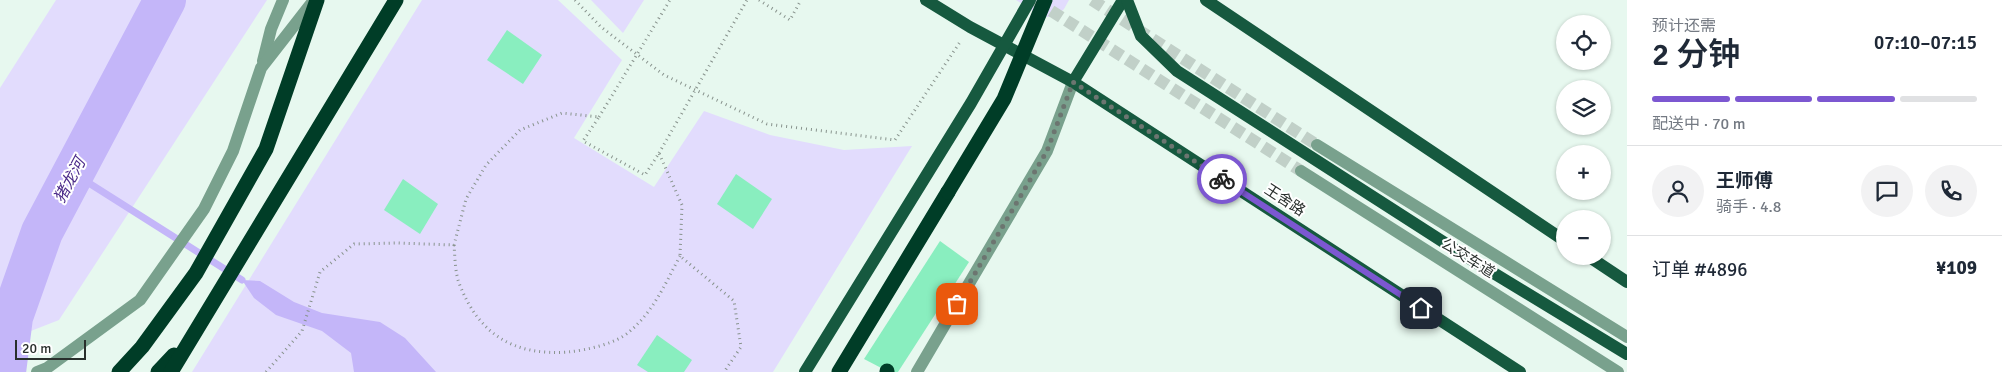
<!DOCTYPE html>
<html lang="zh">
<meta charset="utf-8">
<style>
body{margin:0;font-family:Signika,"Noto Sans SC",sans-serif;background:#f2f2f3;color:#1f2937;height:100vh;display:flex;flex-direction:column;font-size:19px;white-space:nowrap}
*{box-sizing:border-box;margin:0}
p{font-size:16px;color:#747a83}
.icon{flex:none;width:28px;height:28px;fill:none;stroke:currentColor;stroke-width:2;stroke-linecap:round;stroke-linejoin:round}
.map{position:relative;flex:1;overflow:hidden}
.panel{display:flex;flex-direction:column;background:#fff;width:375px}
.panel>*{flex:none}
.fabs{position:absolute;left:1556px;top:15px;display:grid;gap:10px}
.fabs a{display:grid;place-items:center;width:55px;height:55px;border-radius:50%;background:#fff;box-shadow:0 1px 4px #0004;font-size:25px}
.scale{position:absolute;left:15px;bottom:12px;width:71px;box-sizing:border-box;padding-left:5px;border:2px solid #292f2c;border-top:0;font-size:14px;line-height:18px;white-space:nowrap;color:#292f2c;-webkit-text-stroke:4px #fff;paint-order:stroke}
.pin{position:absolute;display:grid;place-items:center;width:42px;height:42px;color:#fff;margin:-21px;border-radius:10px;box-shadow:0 2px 8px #0006}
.courier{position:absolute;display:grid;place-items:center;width:50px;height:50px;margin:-25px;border:4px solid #7c57d1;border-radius:50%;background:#fff;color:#222;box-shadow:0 1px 6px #0007}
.overview em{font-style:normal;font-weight:600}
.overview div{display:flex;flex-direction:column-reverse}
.overview{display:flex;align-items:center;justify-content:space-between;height:85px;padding:0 25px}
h1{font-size:32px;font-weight:600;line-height:38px}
.bar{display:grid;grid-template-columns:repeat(4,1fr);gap:8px 5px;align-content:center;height:60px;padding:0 25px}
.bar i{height:6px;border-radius:4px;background:#e0e1e3}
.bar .selected{background:#7c57d1}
.bar p{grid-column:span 4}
.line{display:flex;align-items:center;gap:12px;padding:0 25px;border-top:1px solid #e0e1e3}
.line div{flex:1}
.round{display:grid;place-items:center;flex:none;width:52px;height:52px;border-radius:26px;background:#f2f2f3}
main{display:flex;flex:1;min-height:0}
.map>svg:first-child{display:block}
.green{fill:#e2dcfd}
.water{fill:#c4b6f9}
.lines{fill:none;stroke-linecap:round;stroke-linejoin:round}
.stream{stroke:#c4b6f9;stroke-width:7}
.river{stroke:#c4b6f9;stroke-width:42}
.building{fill:#89eebf}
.minor-tunnel{stroke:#c1d0c8;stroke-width:12;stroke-dasharray:12 6;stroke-linecap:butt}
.path{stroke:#88938d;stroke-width:3;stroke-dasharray:1 4;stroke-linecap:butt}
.minor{stroke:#79a18d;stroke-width:12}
.major{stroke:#16593f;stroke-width:12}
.highway{stroke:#003d27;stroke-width:15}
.major-bridge{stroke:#16593f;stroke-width:12}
.highway-bridge{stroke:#003d27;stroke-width:15}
.done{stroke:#6c7570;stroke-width:5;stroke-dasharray:0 9}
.route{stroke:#7c57d1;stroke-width:6}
.labels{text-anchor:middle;stroke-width:4;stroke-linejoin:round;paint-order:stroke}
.street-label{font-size:15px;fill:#292f2c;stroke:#fff}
.water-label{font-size:16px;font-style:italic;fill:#4c2c89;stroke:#fff}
</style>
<main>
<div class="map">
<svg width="1627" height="372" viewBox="0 0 1627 372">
<rect width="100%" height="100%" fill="#e7f8ef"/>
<!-- green -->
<g class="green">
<polygon points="56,0 267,0 59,320 0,343 0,88"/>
<polygon points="422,0 558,0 622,60 574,138 654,187 704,111 770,135 844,150 912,146 773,372 192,372"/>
<polygon points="591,0 644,0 623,33"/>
<polygon points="1016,0 1069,0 1064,9 1055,17 1042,17"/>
</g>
<!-- water -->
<polygon class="water" points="242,280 260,281 294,302 322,313 380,322 405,338 436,372 354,372 351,353 322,331 276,315 254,298"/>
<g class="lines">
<!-- stream -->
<polyline class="stream" points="73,173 242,280"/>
<!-- river -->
<polyline class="river" points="5,372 12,317 42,232 165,0"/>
</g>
<!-- building -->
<g class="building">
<polygon points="507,30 542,55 523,84 487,60"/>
<polygon points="736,174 772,199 753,229 717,204"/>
<polygon points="403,179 438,204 420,234 384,210"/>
<polygon points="940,241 969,262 898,372 889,372 864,359"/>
<polygon points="657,335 692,360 684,372 648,372 637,365"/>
</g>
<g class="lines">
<!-- minor-tunnel -->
<g class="minor-tunnel">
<polyline points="1092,0 1317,145"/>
<polyline points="1036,1 1301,171"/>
</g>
<!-- path -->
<g class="path">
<polyline points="575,0 601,27 664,75 767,124 895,140 960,42"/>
<polyline points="759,0 790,20 801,0"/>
<polyline points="599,117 670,0"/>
<polyline points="659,153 747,0"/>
<path d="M454,245C455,257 455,272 459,283C479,335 514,356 568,352C587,350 615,344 629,332C654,311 665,284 680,256"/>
<polyline points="266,372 302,331 320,272 354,244 398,243 454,245 466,199 486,165 520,130 562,113 599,117 583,141 645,175 659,153 682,205 680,256 734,301 741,347 724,372"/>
</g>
<!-- minor -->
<g class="minor">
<polyline points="263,61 271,29 283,0"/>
<polyline points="1317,145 1627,337"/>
<polyline points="1301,171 1618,372"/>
<polyline points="37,372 47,368 140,300 204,209 233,151 261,68 314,0"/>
<polyline points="917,372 1047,151 1073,82"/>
</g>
<!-- major -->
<g class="major">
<polyline points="926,0 970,27 1073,82 1520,372"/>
<polyline points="1206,0 1565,241"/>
<polyline points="1073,82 1123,0"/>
<polyline points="1459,252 1627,354"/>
<polyline points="1588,256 1627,282"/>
</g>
<!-- highway -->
<g class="highway">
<polyline points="119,372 142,347 196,273 266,149 317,0"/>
<polyline points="158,372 174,355"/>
<polyline points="171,372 396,0"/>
<polyline points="839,372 948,192"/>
<polyline points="887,372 887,371"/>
</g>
<!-- major-bridge -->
<g class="major-bridge">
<polyline points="1127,0 1141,36 1177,71 1459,252"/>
<polyline points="805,372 971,103 1030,0"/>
</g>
<!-- highway-bridge -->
<polyline class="highway-bridge" points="948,192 1004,99 1045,0"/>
</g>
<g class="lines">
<!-- done -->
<polyline class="done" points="957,304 1047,151 1073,82 1222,179"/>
<!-- route -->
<polyline class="route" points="1222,179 1421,308"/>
</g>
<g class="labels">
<!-- street labels -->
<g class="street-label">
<text transform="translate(1285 200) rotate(33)" y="5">王舍路</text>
<text transform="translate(1468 258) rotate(32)" y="5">公交车道</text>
</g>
<!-- water labels -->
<g class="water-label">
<text transform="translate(69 180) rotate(-62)" y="6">猪龙河</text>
</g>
</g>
</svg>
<div class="fabs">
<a><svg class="icon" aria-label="locate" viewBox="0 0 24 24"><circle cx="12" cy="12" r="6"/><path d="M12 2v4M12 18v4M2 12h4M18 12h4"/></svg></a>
<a><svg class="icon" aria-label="layers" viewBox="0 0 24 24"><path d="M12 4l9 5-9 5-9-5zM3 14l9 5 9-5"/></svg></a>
<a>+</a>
<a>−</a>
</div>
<div class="scale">20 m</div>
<div class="pin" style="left:957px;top:304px;background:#ea580c"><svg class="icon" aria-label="bag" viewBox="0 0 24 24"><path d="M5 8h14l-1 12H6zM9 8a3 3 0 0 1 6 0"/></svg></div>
<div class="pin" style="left:1421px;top:308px;background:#1f2937"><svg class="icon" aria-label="home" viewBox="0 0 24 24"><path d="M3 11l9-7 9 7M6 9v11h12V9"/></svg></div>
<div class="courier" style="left:1222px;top:179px"><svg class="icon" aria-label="bike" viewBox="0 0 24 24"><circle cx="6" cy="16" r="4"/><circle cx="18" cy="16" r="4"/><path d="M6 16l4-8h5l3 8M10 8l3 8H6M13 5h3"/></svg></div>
</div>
<section class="panel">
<div class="overview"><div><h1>2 分钟</h1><p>预计还需</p></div><em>07:10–07:15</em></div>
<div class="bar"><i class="selected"></i><i class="selected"></i><i class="selected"></i><i></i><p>配送中 · 70 m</p></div>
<div class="line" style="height:90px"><a class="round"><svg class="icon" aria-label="person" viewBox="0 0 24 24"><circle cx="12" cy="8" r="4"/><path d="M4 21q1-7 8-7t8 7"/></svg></a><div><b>王师傅</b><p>骑手 · 4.8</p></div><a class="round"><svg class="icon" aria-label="chat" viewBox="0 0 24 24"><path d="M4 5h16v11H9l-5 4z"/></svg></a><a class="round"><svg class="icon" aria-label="phone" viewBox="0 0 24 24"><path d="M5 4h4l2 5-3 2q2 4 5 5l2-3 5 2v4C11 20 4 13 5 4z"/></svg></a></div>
<div class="line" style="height:65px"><div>订单 #4896</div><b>¥109</b></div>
</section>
</main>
